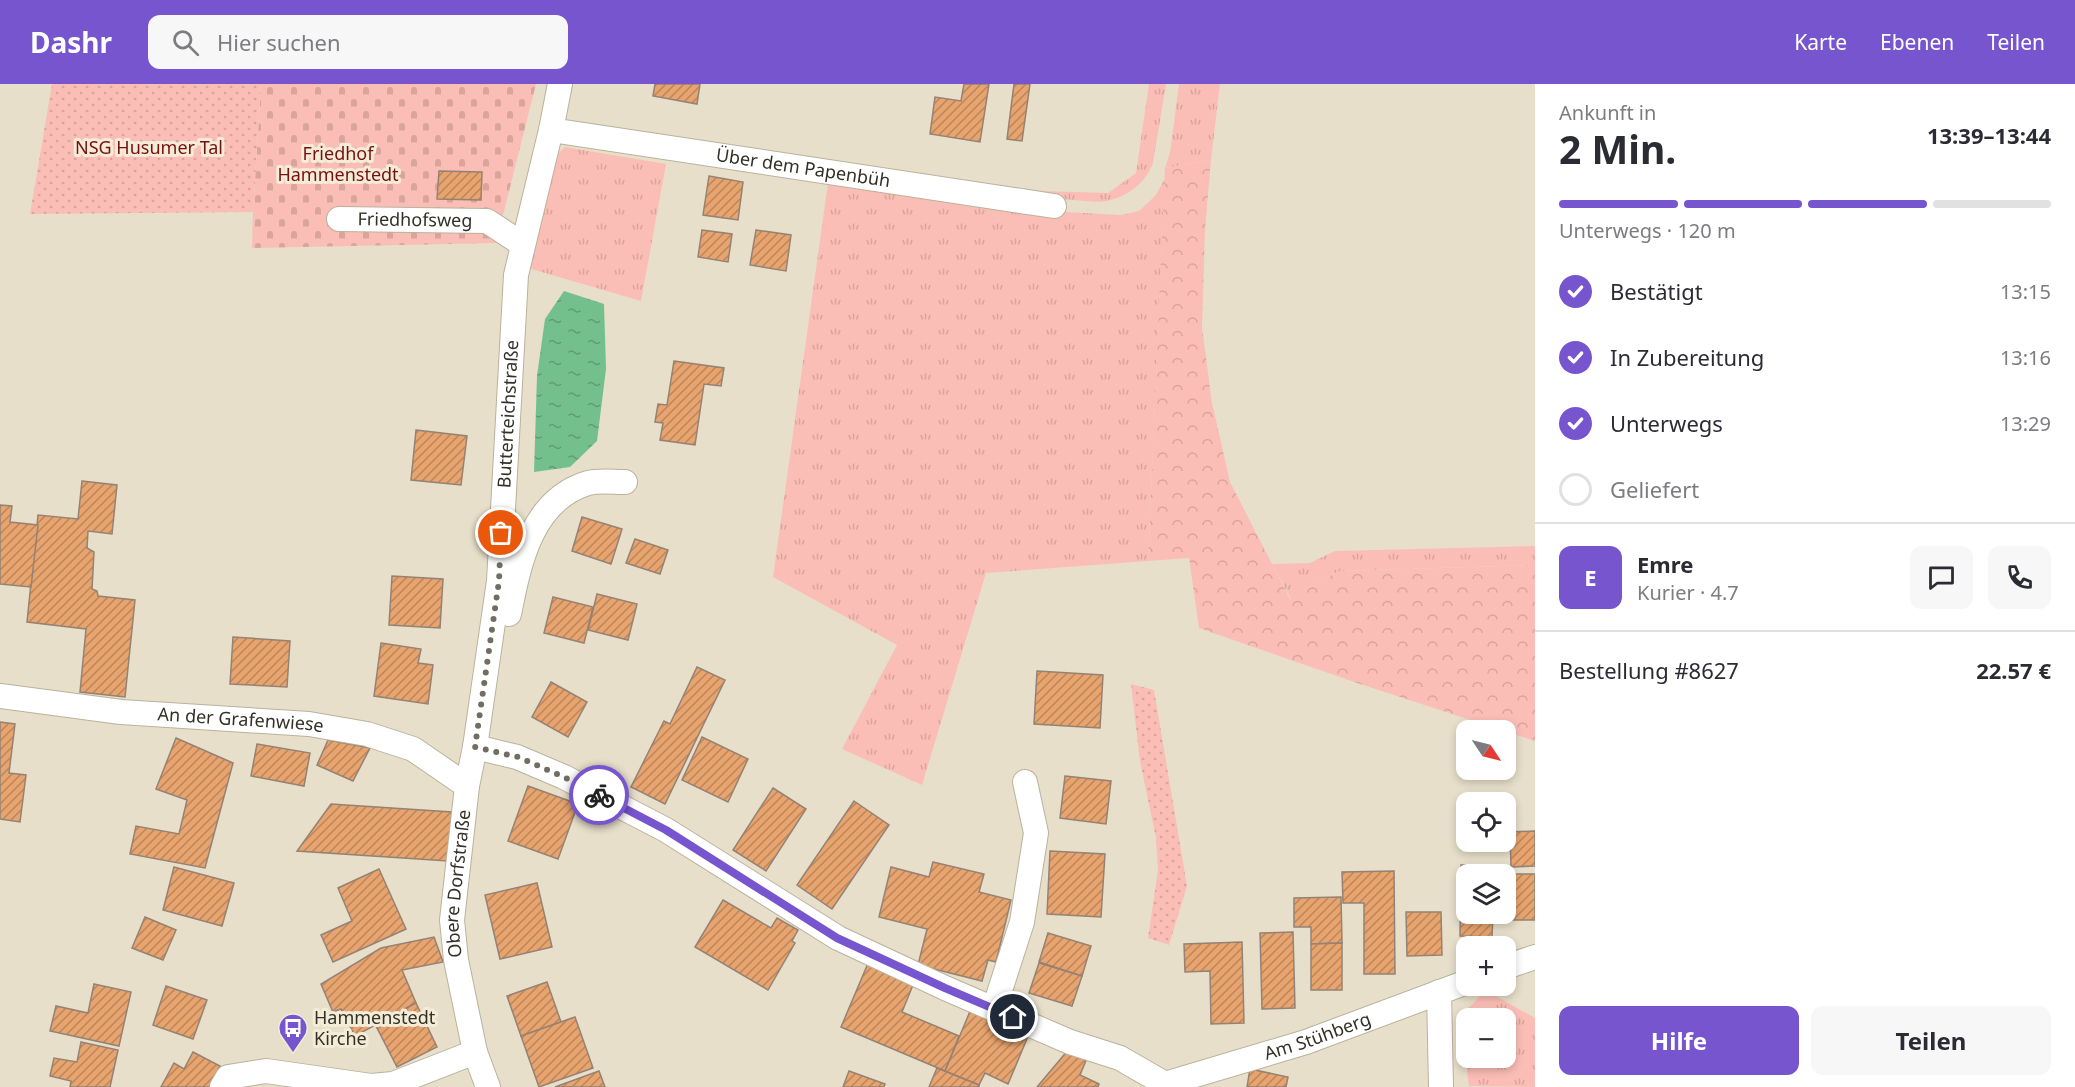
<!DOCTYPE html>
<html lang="de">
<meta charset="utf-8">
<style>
body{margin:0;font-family:"Noto Sans",sans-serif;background:#f7f7f7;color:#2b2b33;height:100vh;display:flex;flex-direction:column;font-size:22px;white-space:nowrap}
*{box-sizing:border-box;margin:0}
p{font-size:20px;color:#7c7c81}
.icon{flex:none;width:33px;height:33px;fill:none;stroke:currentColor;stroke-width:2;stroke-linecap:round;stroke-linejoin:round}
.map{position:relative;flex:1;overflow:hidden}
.details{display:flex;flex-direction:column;background:#fff;width:540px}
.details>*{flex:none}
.needle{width:39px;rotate:125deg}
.controls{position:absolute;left:1456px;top:636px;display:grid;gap:12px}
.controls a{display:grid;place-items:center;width:60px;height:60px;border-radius:12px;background:#fff;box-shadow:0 3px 9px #0003;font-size:30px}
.pin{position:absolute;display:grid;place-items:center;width:51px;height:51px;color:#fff;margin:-26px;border:3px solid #fff;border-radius:50%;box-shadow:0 2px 6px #0007}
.courier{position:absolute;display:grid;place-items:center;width:60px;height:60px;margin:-30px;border:4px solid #7655cf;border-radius:50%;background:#fff;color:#222;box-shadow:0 2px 8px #0007}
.overview em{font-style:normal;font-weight:700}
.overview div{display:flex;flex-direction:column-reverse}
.overview{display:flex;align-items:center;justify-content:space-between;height:102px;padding:0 24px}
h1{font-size:39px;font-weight:700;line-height:45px}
.bar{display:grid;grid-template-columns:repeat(4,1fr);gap:9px 6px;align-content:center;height:72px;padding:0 24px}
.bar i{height:8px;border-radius:4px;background:#e1e1e2}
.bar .active{background:#7655cf}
.bar p{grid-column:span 4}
.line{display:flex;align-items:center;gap:15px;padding:0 24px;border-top:2px solid #e1e1e2}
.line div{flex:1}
.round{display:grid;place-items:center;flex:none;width:63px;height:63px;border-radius:12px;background:#f7f7f7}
ol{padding:0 24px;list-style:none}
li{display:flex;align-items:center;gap:18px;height:66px}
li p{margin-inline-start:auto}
li .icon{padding:6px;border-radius:50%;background:#7655cf;color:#fff;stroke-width:4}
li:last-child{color:#7c7c81}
li i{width:33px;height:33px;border:3px solid #e1e1e2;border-radius:50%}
.primary-button{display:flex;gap:12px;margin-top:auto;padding:12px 24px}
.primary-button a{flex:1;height:69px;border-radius:12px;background:#7655cf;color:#fff;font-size:24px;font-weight:700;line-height:69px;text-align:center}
.primary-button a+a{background:#f7f7f7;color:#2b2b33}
header{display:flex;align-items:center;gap:36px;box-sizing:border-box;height:84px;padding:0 30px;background:#7655cf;color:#fff}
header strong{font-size:28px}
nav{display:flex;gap:33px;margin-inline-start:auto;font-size:21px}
.search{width:420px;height:54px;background:#f7f7f7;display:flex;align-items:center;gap:15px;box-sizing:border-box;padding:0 21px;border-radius:12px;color:#7c7c81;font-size:22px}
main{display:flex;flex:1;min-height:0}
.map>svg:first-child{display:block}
.grass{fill:url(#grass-tufts);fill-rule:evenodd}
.forest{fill:url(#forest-crowns)}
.cemetery{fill:url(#cemetery-stones)}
.park{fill:url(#park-dots)}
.water{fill:url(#water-ripples)}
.building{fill:url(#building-hatch);stroke:#948275;stroke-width:1.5}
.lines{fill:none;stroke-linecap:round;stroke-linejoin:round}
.minor-casing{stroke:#b9b29d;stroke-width:26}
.minor{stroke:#fff;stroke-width:24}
.done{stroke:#716d60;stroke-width:6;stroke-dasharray:0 10.8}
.route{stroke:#7655cf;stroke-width:8}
.labels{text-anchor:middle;stroke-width:6;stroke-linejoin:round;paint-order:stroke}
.park-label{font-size:18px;fill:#771010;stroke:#f4ecd7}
.street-label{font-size:18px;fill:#323027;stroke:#f4ecd7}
.poi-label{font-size:18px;fill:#323027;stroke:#f4ecd7;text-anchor:start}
</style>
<header>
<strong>Dashr</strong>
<div class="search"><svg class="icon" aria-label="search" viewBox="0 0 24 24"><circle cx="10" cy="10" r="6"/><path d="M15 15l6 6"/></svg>Hier suchen</div>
<nav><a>Karte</a><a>Ebenen</a><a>Teilen</a></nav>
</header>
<main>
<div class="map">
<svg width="1535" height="1003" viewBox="0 0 1535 1003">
<defs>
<pattern id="grass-tufts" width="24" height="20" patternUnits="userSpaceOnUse" patternTransform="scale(1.5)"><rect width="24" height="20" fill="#fbbeb6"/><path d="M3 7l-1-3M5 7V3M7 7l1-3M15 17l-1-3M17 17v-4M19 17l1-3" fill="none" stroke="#d8a49c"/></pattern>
<pattern id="forest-crowns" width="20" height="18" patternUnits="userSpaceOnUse" patternTransform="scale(1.5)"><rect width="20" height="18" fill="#fbbeb6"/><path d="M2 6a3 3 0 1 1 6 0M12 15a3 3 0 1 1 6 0" fill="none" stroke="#d8a49c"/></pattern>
<pattern id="cemetery-stones" width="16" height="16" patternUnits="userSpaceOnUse" patternTransform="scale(1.5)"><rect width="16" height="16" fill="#fbbeb6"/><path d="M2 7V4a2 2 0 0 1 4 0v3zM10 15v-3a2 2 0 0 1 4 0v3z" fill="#d8a49c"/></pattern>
<pattern id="park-dots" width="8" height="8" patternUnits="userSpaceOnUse" patternTransform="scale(1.5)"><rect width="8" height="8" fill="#fbbeb6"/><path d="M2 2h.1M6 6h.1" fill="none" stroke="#d8a49c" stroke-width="1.8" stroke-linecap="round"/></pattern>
<pattern id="water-ripples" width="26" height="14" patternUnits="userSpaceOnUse" patternTransform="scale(1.5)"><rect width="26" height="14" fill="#73c08d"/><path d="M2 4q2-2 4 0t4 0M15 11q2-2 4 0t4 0" fill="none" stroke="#5f9c73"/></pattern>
<pattern id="building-hatch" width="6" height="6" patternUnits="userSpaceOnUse" patternTransform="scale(1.5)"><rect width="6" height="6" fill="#e7a46e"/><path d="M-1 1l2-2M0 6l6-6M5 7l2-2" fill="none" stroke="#bc865a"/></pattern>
</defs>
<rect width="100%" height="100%" fill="#e7dfca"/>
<!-- grass -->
<g class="grass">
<path d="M1149,0H1166L1153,79C1144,102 1124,115 1100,118L1018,112L1007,102L1040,107L1108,109L1136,89Z"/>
<polygon points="1179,0 1220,0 1211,76 1165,84 1170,69"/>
<polygon points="565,63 666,80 641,217 528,184 552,75"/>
<polygon points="1165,95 1148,477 986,489 922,701 842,665 897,561 773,493 828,99 1031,126 1121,131 1139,127 1155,112"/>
<polygon points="1535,462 1535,481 1339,487 1291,515 1272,480 1310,479 1335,467"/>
<path d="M1485,906L1535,934V1003L1469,1002L1460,934ZM1506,934V974H1467V934Z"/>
</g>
<!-- forest -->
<polygon class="forest" points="1211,76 1205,145 1202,243 1212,319 1230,398 1290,515 1339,487 1535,481 1535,657 1360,600 1199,544 1189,474 1148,477 1165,84"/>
<!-- cemetery -->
<polygon class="cemetery" points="261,0 536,0 496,159 252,164 253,128"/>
<!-- park -->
<g class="park">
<polygon points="52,0 261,0 253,128 30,130"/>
<polygon points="1131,600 1154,606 1187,802 1169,861 1148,854 1158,786 1156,754 1140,677"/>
</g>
<!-- water -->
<polygon class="water" points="564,207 604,220 606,285 597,357 570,383 534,388 537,292 545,235"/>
<!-- building -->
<g class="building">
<polygon points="655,0 700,0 697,20 653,12"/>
<polygon points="964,0 989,0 980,58 930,50 935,13 961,17"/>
<polygon points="1014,0 1030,0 1022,57 1007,55"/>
<polygon points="439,87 482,88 481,116 437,115"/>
<polygon points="709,92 743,98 738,136 703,131"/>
<polygon points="702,146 732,150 728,178 698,173"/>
<polygon points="756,146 791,151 786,187 750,181"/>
<polygon points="674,277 724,284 721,302 704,300 695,361 660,356 663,339 655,338 658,320 667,321"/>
<polygon points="416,346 467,352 461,401 411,396"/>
<polygon points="82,397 117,401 112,450 88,447 87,464 94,468 92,505 97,507 98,512 135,516 125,613 80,608 86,545 27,538 38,431 78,435"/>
<polygon points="0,421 12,422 10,438 38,441 31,503 0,500"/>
<polygon points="582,433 622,445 611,480 572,467"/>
<polygon points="635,455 668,466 660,490 626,479"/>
<polygon points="392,492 443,495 440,544 389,541"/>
<polygon points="597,510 637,520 628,556 588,546"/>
<polygon points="553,513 593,523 584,559 544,549"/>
<polygon points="233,553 290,557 287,603 230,600"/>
<polygon points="381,559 421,565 418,579 433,581 428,620 374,612"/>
<polygon points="697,583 725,596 665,720 631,703 664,637 670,640"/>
<polygon points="1037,587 1103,591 1100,644 1034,640"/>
<polygon points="551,598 587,618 568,653 532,633"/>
<polygon points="0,638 15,640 9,689 26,691 20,738 0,735"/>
<polygon points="702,653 748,675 728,718 682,696"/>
<polygon points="176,654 233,679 205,784 130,770 136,742 179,750 187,716 156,705"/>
<polygon points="328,656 370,664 353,697 317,681"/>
<polygon points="257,660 310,669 304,702 251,692"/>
<polygon points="1065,692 1111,697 1106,740 1060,734"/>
<polygon points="528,702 578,720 558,775 508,757"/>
<polygon points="773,704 806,725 766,787 733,766"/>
<polygon points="854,717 889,741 832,825 797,801"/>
<polygon points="331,720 452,728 448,777 297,767"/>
<polygon points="1535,747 1535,782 1511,783 1510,748"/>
<polygon points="1050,767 1105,770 1101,833 1047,830"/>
<polygon points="933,778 984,790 979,808 1011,816 996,878 988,876 982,897 918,881 927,845 879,833 891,783 929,793"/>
<polygon points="1461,781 1494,782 1493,790 1467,790 1467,830 1493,830 1492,853 1460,852"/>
<polygon points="174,783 234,799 222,842 163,826"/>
<polygon points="379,785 406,845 333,878 321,851 352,837 338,804"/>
<polygon points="1394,787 1395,890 1364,890 1364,819 1343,819 1342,788"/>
<rect x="1509" y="790" width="26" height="46"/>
<polygon points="537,799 552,863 500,875 485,811"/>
<polygon points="1341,813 1342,859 1311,860 1311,843 1294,843 1294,814"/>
<polygon points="723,816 771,844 777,834 798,846 792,857 795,859 768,906 695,863"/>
<polygon points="1406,828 1441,828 1442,871 1407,872"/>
<polygon points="145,833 176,846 163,876 132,864"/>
<polygon points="1293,848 1295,924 1262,925 1260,849"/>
<polygon points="1048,849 1091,862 1082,892 1039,878"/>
<polygon points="434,853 443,878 402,886 416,919 355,952 341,925 333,928 321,900 381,864"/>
<polygon points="1242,858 1244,939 1211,940 1210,887 1185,888 1184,860"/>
<polygon points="1342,859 1342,906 1311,906 1311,860"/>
<polygon points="869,877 915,896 902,928 959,952 945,987 841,943"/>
<polygon points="1039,879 1082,892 1072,922 1029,909"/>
<polygon points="547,898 561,938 521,952 507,912"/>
<polygon points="94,900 131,908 119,962 50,947 56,922 88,929"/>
<polygon points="166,902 207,916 193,955 153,941"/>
<polygon points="416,919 437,963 397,983 375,940"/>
<polygon points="971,925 1029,950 1008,1000 985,989 979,1001 945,987"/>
<polygon points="575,933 593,984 539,1003 521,952"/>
<polygon points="81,958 118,966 110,1003 70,1003 71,997 50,992 54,974 77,978"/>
<polygon points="1069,965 1087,974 1080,991 1099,1000 1098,1003 1037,1003"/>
<polygon points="193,968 220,982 209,1003 161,1003 174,979 184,985"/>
<polygon points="937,984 979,1001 979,1003 929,1003"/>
<polygon points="1250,985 1288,993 1286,1003 1247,1003"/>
<polygon points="599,987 605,1003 555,1003"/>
<polygon points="849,987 885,1000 884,1003 843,1003"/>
</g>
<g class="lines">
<!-- minor casing -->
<g class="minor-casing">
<g id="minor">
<path id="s1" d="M551,46L1054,122"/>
<path id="s2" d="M339,135L487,137L522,160"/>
<path d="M509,530C519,480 531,416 588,399C599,396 614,398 625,398"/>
<path id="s3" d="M0,612L121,628L309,640L367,650L413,665L467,702"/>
<polyline points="475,663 517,673 564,693 666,746 838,854 945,904 1070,958 1120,974 1165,1000"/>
<polyline points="1506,883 1535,873"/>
<polyline points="1439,908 1441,1003"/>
<polyline points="994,925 1022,838 1036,749 1025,698"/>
<polyline points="222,1003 228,993 266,987 371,1002 393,1000 475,968"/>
<path id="s4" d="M488,1003L475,968L456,876L452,836L467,702L475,663L499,497L516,191L551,46L560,0"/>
<path id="s5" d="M1162,1003L1165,1000L1306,958L1467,898"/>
</g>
</g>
<!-- minor -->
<use href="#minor" class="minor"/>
</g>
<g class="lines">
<!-- done -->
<polyline class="done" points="501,449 499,497 475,663 518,673 564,693 599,711"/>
<!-- route -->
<polyline class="route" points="599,711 666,746 837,854 945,904 1013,933"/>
</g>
<!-- icons -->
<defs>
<g id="bus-pin" transform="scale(1.5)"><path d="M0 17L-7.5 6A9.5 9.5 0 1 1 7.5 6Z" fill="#7655cf" stroke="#f4ecd7"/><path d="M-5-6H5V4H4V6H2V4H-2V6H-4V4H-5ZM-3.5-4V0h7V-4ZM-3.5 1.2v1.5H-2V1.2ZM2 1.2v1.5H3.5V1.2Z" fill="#fff"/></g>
</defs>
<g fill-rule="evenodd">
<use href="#bus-pin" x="293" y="944"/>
</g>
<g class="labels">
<!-- park labels -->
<g class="park-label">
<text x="149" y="70">NSG Husumer Tal</text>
<text x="338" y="76">Friedhof<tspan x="338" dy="21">Hammenstedt</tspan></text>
</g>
<!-- street labels -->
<g class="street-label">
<text dy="6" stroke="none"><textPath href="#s1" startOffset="255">Über dem Papenbüh</textPath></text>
<text dy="6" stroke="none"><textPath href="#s2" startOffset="76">Friedhofsweg</textPath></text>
<text dy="6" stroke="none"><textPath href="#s4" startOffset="681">Butterteichstraße</textPath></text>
<text dy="6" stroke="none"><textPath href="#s3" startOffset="242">An der Grafenwiese</textPath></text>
<text dy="6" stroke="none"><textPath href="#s4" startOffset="208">Obere Dorfstraße</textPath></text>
<text dy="6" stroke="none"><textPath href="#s5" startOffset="164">Am Stühberg</textPath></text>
</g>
<!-- poi labels -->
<g class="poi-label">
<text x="314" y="940">Hammenstedt<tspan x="314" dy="21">Kirche</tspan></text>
</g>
</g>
</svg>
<div class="controls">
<a><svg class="needle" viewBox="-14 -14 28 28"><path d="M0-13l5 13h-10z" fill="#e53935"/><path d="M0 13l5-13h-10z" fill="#7c7c81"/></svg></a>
<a><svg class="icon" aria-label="locate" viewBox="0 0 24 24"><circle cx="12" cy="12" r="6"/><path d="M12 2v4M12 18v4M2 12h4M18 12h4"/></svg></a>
<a><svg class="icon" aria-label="layers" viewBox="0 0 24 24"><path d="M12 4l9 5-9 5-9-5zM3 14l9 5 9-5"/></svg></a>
<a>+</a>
<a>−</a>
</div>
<div class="pin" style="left:501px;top:449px;background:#ea580c"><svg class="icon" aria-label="bag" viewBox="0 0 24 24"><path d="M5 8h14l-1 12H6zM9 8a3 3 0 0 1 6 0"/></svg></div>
<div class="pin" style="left:1013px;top:933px;background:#1f2937"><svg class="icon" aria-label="home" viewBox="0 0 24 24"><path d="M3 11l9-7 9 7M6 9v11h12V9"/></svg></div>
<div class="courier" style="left:599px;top:711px"><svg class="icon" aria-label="bike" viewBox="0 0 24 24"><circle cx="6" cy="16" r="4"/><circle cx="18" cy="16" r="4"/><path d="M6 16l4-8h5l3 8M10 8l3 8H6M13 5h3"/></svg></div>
</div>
<section class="details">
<div class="overview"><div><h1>2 Min.</h1><p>Ankunft in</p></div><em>13:39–13:44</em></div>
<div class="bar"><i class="active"></i><i class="active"></i><i class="active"></i><i></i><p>Unterwegs · 120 m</p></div>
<ol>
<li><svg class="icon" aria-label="check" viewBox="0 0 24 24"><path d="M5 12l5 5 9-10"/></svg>Bestätigt<p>13:15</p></li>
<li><svg class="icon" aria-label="check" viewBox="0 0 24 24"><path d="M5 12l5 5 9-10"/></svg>In Zubereitung<p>13:16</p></li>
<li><svg class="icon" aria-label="check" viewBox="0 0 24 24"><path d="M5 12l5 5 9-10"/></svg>Unterwegs<p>13:29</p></li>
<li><i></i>Geliefert</li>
</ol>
<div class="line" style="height:108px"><b class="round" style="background:#7655cf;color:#fff">E</b><div><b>Emre</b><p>Kurier · 4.7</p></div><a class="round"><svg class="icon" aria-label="chat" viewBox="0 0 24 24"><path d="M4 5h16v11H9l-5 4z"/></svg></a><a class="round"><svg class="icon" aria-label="phone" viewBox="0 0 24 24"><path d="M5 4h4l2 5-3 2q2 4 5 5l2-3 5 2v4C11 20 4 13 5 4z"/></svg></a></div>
<div class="line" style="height:78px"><div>Bestellung #8627</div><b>22.57 €</b></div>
<div class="primary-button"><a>Hilfe</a><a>Teilen</a></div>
</section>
</main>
